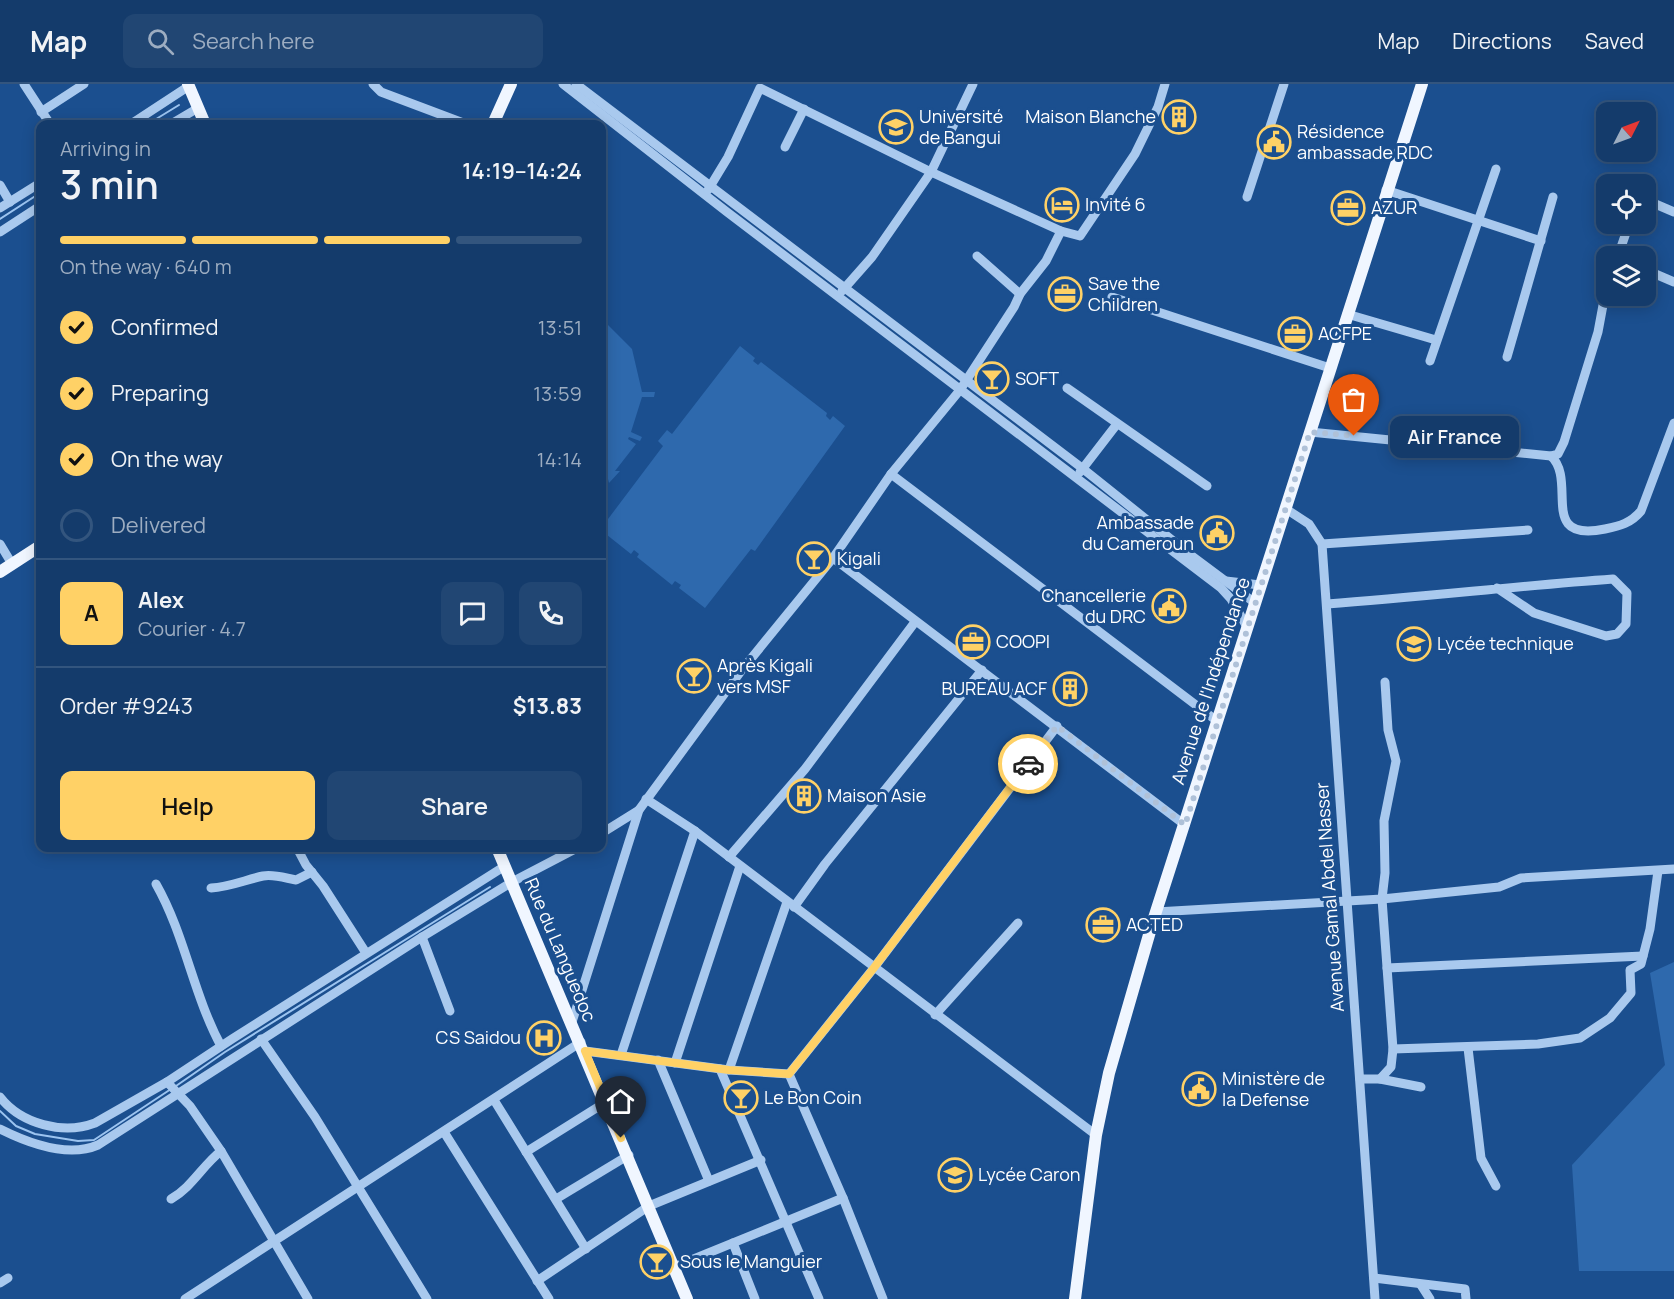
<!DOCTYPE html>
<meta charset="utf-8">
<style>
body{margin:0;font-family:Manrope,sans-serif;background:#214673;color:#f1f3f6;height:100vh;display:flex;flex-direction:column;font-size:22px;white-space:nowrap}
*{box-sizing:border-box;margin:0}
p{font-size:20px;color:#9dadc1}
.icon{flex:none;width:33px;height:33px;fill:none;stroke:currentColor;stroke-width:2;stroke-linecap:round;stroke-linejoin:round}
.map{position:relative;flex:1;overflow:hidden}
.panel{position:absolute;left:36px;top:36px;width:570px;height:732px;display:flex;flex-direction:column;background:#143b6b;border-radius:12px;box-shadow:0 3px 15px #0003,0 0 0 2px #33557e}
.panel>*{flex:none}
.needle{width:39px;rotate:48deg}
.buttons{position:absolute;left:1596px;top:18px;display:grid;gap:12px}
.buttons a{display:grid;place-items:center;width:60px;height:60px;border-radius:12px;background:#143b6b;box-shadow:0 3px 15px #0003,0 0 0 2px #33557e;font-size:30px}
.pin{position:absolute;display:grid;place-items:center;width:51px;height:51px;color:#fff;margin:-62px -26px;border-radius:50% 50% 50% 0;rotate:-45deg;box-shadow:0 0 6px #0007}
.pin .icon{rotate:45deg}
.courier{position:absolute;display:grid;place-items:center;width:60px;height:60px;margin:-30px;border:4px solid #ffd166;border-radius:50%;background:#fff;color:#222;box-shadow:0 2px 8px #0007}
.bubble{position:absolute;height:42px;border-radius:12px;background:#143b6b;box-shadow:0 3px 15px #0003,0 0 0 2px #33557e;font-size:20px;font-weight:600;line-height:42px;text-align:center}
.overview em{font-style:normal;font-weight:600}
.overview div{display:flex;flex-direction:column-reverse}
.overview{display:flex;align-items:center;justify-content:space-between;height:102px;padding:0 24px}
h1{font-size:39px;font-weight:600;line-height:45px}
.bar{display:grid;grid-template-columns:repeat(4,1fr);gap:9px 6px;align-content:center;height:72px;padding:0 24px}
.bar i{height:8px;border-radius:4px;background:#33557e}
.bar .selected{background:#ffd166}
.bar p{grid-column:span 4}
.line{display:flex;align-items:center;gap:15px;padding:0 24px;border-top:2px solid #33557e}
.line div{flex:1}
.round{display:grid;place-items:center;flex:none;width:63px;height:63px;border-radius:12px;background:#214673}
ol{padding:0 24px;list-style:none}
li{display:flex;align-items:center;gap:18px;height:66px}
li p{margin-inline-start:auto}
li .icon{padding:6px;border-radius:50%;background:#ffd166;color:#111;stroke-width:4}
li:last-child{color:#9dadc1}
li i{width:33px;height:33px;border:3px solid #33557e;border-radius:50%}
.action{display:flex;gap:12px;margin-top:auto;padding:12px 24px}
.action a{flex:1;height:69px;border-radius:12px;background:#ffd166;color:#111;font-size:24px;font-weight:600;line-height:69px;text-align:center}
.action a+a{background:#214673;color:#f1f3f6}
header{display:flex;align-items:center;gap:36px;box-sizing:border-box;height:84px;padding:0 30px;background:#143b6b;border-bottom:2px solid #33557e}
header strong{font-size:28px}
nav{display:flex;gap:33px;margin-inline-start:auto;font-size:21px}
.search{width:420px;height:54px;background:#214673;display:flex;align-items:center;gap:15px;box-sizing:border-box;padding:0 21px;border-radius:12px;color:#9dadc1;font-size:22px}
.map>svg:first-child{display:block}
.green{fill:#2e69ad}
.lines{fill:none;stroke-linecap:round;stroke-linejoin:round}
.stream{stroke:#9cc4f0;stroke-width:2}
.minor{stroke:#a9c9ee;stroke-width:9}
.major{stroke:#f0f6ff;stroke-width:12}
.done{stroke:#afc1d8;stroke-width:6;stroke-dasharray:0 10.8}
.route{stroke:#ffd166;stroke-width:8}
.labels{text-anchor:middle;stroke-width:6;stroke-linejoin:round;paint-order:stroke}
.poi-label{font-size:18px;fill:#fff;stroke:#1b4f8f;text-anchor:start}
.street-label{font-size:18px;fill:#fff;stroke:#1b4f8f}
</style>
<header>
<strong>Map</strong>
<div class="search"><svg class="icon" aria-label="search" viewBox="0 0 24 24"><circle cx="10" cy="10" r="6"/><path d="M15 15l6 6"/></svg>Search here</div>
<nav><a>Map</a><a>Directions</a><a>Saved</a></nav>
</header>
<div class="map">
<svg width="1674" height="1215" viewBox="0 0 1674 1215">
<rect width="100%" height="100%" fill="#1b4f8f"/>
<!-- green -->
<g class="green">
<polygon points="602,235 632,265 642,308 655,308 654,313 642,313 631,348 642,353 640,357 629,353 628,355 636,360 615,387 620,387 609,399 608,395 602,401"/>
<polygon points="740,262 755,274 753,277 758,281 761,278 827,329 826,332 830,336 833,332 845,342 755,467 751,465 705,524 679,504 681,501 675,497 672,501 637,473 639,470 634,466 631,470 602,447 602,443 663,362 658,357 667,346 672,350"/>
<polygon points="1674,878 1674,1187 1579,1187 1572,1081 1665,981 1650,889"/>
</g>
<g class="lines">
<!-- stream -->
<g class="stream">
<polyline points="148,40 179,21"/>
<polyline points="0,135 40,109"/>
<polyline points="176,1002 225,968 490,803"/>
<polyline points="0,1027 16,1042 35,1050 78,1057 94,1056 171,1005"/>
</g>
<!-- minor -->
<g class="minor">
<polyline points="24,0 50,40"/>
<polyline points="373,0 381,8 466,40"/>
<polyline points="563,0 727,128 1221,504 1231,515 1247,543"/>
<polyline points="576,0 1082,384 1192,472 1255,519"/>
<polyline points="41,28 84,0"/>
<polyline points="131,40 189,2"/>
<polyline points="171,40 198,24"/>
<polyline points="785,63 804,25"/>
<polyline points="0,101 10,118"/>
<polyline points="708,106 728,73 760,4 931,88 1061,147 1080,152 1135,70 1158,23 1165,0"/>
<polyline points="1386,106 1541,157"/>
<polyline points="1247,113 1284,0"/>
<polyline points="1646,116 1674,128"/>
<polyline points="0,124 40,99"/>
<polyline points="0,148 40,122"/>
<polyline points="977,172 1020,210"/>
<polyline points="1618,172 1629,140"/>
<polyline points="1646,186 1674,198"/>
<path d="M1606,205L1598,248L1564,358L1558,370L1551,372C1578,397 1537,459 1605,445C1620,442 1631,439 1641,427L1674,339"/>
<polyline points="842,207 872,173 931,88 973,0"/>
<polyline points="1112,213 1330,284"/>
<polyline points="1347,230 1436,256"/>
<polyline points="1507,273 1553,113"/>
<polyline points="1430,277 1496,85"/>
<polyline points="1067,304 1207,402"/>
<polyline points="1310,348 1551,372"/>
<polyline points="1080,388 1117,340"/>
<polyline points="891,390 1217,637"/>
<polyline points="1286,425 1309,440 1322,460 1375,1215"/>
<polyline points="0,460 12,480"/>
<polyline points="1322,460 1528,446"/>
<polyline points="833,474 1185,741"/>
<polyline points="1226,497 1260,501"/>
<path d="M1327,520C1423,513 1518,502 1613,495L1627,509L1626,540L1617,550L1606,552L1534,529L1497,504"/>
<polyline points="646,715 695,747 1096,1051"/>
<polyline points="602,749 639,726"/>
<polyline points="297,764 306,781 323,802 366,869"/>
<polyline points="729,773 805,685 915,538"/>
<path d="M156,800C185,851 193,910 221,962"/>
<path d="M211,804C229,803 245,796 263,792C274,790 285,794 296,796L312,788"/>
<polyline points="794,823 825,780 982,586"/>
<polyline points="1156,828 1382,815 1499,803 1521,794 1674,785"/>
<polyline points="422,853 450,927"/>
<polyline points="1387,884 1643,872"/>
<polyline points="935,931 1018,839"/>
<polyline points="572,938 639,726 741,587 833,474 891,390 960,306 1014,223 1020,210 1046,177 1061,147"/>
<polyline points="261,955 315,1033 427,1215"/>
<polyline points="1468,964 1481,1074 1496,1102"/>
<polyline points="1393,965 1538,960 1580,954 1610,934 1631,909 1630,886 1641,880 1650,845 1658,787"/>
<polyline points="585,967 729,986 789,990"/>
<polyline points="621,971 695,747"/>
<polyline points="658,976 709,1097"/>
<polyline points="675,979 740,782"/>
<polyline points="720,985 819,1215"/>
<polyline points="729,986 787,818"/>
<polyline points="789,990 873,885 1057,642"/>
<polyline points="789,990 843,1114 883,1215"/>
<polyline points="1360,995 1380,995 1421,1003"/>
<polyline points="1380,995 1391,983 1393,965 1382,815 1385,789 1384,737 1396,677 1388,646 1385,598"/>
<polyline points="167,998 190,1022 221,1067 308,1215"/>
<path d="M0,1013C21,1040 63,1051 95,1039L167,998L232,955L505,782"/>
<polyline points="494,1016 586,1165"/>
<path d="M0,1045C28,1059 68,1074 98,1061L422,853L512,798L577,764"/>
<polyline points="444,1048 549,1215"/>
<polyline points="526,1068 606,1018"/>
<path d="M171,1115C192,1103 202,1082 221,1067"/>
<polyline points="556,1115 629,1071"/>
<polyline points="733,1159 755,1215"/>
<polyline points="674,1183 843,1114"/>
<polyline points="1374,1194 1465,1205 1466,1215"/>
<polyline points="537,1197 649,1122 761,1076"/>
<polyline points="0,1199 8,1194"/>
<polyline points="1421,1201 1430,1215"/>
<polyline points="185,1215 581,958"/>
</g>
<!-- major -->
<g class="major">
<polyline points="188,0 205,40"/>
<polyline points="493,40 511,0"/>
<polyline points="0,488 40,462"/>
<polyline points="497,764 687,1215"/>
<polyline points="1075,1215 1096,1051 1109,989 1153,837 1422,0"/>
</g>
</g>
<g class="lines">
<!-- done -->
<polyline class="done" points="1028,680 1057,642 1185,741 1310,348 1354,352"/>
<!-- route -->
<polyline class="route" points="621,1054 585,967 729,986 789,990 873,885 1028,680"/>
</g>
<!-- icons -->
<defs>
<g id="building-ring" transform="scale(1.725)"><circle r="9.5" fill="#1b4f8f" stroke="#ffd166" stroke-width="1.5"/><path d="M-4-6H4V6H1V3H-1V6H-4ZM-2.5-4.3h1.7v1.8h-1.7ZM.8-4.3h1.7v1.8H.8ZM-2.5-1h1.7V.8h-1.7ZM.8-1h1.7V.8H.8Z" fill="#ffd166"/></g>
<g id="university-ring" transform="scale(1.725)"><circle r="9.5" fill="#1b4f8f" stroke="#ffd166" stroke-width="1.5"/><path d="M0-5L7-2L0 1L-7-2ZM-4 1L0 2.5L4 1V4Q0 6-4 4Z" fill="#ffd166"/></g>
<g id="civic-ring" transform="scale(1.725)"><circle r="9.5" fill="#1b4f8f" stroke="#ffd166" stroke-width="1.5"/><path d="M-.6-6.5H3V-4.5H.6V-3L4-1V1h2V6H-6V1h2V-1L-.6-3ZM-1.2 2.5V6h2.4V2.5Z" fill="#ffd166"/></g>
<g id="hotel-ring" transform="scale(1.725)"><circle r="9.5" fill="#1b4f8f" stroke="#ffd166" stroke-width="1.5"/><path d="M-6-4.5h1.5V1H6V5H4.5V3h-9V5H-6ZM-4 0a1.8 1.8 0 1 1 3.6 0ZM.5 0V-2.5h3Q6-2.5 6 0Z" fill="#ffd166"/></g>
<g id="office-ring" transform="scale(1.725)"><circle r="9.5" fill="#1b4f8f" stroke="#ffd166" stroke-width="1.5"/><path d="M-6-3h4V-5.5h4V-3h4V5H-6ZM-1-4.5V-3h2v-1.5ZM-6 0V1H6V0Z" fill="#ffd166"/></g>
<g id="bar-ring" transform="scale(1.725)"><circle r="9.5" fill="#1b4f8f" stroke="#ffd166" stroke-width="1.5"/><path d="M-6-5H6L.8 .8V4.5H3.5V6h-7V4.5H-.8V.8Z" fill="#ffd166"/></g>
<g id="school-ring" transform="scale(1.725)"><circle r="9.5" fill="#1b4f8f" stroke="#ffd166" stroke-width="1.5"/><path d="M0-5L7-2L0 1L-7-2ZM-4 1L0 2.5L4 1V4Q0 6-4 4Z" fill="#ffd166"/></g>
<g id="hospital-ring" transform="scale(1.725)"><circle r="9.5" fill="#1b4f8f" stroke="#ffd166" stroke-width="1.5"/><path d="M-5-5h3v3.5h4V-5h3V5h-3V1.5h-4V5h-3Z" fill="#ffd166"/></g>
</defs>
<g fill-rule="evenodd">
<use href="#building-ring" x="1179" y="33"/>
<use href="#university-ring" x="896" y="43"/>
<use href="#civic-ring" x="1274" y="58"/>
<use href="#hotel-ring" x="1062" y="121"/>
<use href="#office-ring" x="1348" y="124"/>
<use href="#office-ring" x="1065" y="210"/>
<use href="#office-ring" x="1295" y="250"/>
<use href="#bar-ring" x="992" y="295"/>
<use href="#civic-ring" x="1217" y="449"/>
<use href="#bar-ring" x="814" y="475"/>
<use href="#civic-ring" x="1169" y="522"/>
<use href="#office-ring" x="973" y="558"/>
<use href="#school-ring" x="1414" y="560"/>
<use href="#bar-ring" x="694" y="592"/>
<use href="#building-ring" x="1070" y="605"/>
<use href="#building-ring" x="804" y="712"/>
<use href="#office-ring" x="1103" y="841"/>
<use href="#hospital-ring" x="544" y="954"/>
<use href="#civic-ring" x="1199" y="1005"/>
<use href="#bar-ring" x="741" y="1014"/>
<use href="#school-ring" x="955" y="1091"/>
<use href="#bar-ring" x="657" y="1178"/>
</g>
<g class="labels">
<!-- poi labels -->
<g class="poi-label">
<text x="919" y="39">Université<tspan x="919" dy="21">de Bangui</tspan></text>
<text x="1156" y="39" text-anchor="end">Maison Blanche</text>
<text x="1297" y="54">Résidence<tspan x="1297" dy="21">ambassade RDC</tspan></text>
<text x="1085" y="127">Invité 6</text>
<text x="1371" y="130">AZUR</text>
<text x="1088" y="206">Save the<tspan x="1088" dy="21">Children</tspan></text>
<text x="1318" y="256">ACFPE</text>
<text x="1015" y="301">SOFT</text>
<text x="1194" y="445" text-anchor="end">Ambassade<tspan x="1194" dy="21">du Cameroun</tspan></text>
<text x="837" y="481">Kigali</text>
<text x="1146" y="518" text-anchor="end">Chancellerie<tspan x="1146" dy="21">du DRC</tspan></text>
<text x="996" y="564">COOPI</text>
<text x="1437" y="566">Lycée technique</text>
<text x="717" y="588">Après Kigali<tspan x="717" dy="21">vers MSF</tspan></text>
<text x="1047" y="611" text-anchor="end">BUREAU ACF</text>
<text x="827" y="718">Maison Asie</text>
<text x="1126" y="847">ACTED</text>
<text x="521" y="960" text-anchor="end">CS Saidou</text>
<text x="1222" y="1001">Ministère de<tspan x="1222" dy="21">la Defense</tspan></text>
<text x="764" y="1020">Le Bon Coin</text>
<text x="978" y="1097">Lycée Caron</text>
<text x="680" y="1184">Sous le Manguier</text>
</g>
<!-- street labels -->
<g class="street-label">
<text transform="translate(1211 597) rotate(-72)" y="6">Avenue de l'Indépendance</text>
<text transform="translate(1330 813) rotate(-94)" y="6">Avenue Gamal Abdel Nasser</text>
<text transform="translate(560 866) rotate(67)" y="6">Rue du Languedoc</text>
</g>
</g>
</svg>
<div class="buttons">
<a><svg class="needle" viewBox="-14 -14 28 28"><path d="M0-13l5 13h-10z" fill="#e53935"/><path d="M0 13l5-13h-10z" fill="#9dadc1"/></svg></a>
<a><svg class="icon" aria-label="locate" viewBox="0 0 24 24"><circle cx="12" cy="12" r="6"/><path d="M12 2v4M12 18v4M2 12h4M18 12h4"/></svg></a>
<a><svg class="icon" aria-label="layers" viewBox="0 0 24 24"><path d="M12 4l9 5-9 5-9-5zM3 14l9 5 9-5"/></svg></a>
</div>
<div class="pin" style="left:1354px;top:352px;background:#ea580c"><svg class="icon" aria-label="bag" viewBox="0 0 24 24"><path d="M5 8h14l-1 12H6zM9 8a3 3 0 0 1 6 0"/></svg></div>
<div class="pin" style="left:621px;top:1054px;background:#1f2937"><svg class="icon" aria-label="home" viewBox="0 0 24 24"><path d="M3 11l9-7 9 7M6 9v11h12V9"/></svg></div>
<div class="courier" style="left:1028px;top:680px"><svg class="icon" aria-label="car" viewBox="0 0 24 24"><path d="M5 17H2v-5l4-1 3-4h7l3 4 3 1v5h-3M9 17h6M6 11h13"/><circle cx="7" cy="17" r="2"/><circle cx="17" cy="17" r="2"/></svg></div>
<div class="bubble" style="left:1390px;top:332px;width:129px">Air France</div>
<section class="panel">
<div class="overview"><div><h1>3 min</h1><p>Arriving in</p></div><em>14:19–14:24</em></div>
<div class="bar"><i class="selected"></i><i class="selected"></i><i class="selected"></i><i></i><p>On the way · 640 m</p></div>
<ol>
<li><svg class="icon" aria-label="check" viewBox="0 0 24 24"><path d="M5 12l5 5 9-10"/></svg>Confirmed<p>13:51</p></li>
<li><svg class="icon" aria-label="check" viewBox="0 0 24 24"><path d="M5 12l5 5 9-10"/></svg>Preparing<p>13:59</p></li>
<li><svg class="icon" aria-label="check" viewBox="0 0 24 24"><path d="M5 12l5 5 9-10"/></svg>On the way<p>14:14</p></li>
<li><i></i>Delivered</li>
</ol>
<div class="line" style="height:108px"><b class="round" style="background:#ffd166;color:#111">A</b><div><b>Alex</b><p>Courier · 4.7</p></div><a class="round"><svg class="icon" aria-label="chat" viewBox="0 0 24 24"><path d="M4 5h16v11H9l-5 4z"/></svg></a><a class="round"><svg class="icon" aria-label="phone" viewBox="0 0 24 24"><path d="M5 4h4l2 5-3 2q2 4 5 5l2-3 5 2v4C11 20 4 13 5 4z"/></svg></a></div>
<div class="line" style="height:78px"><div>Order #9243</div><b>$13.83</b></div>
<div class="action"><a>Help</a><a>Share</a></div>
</section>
</div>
